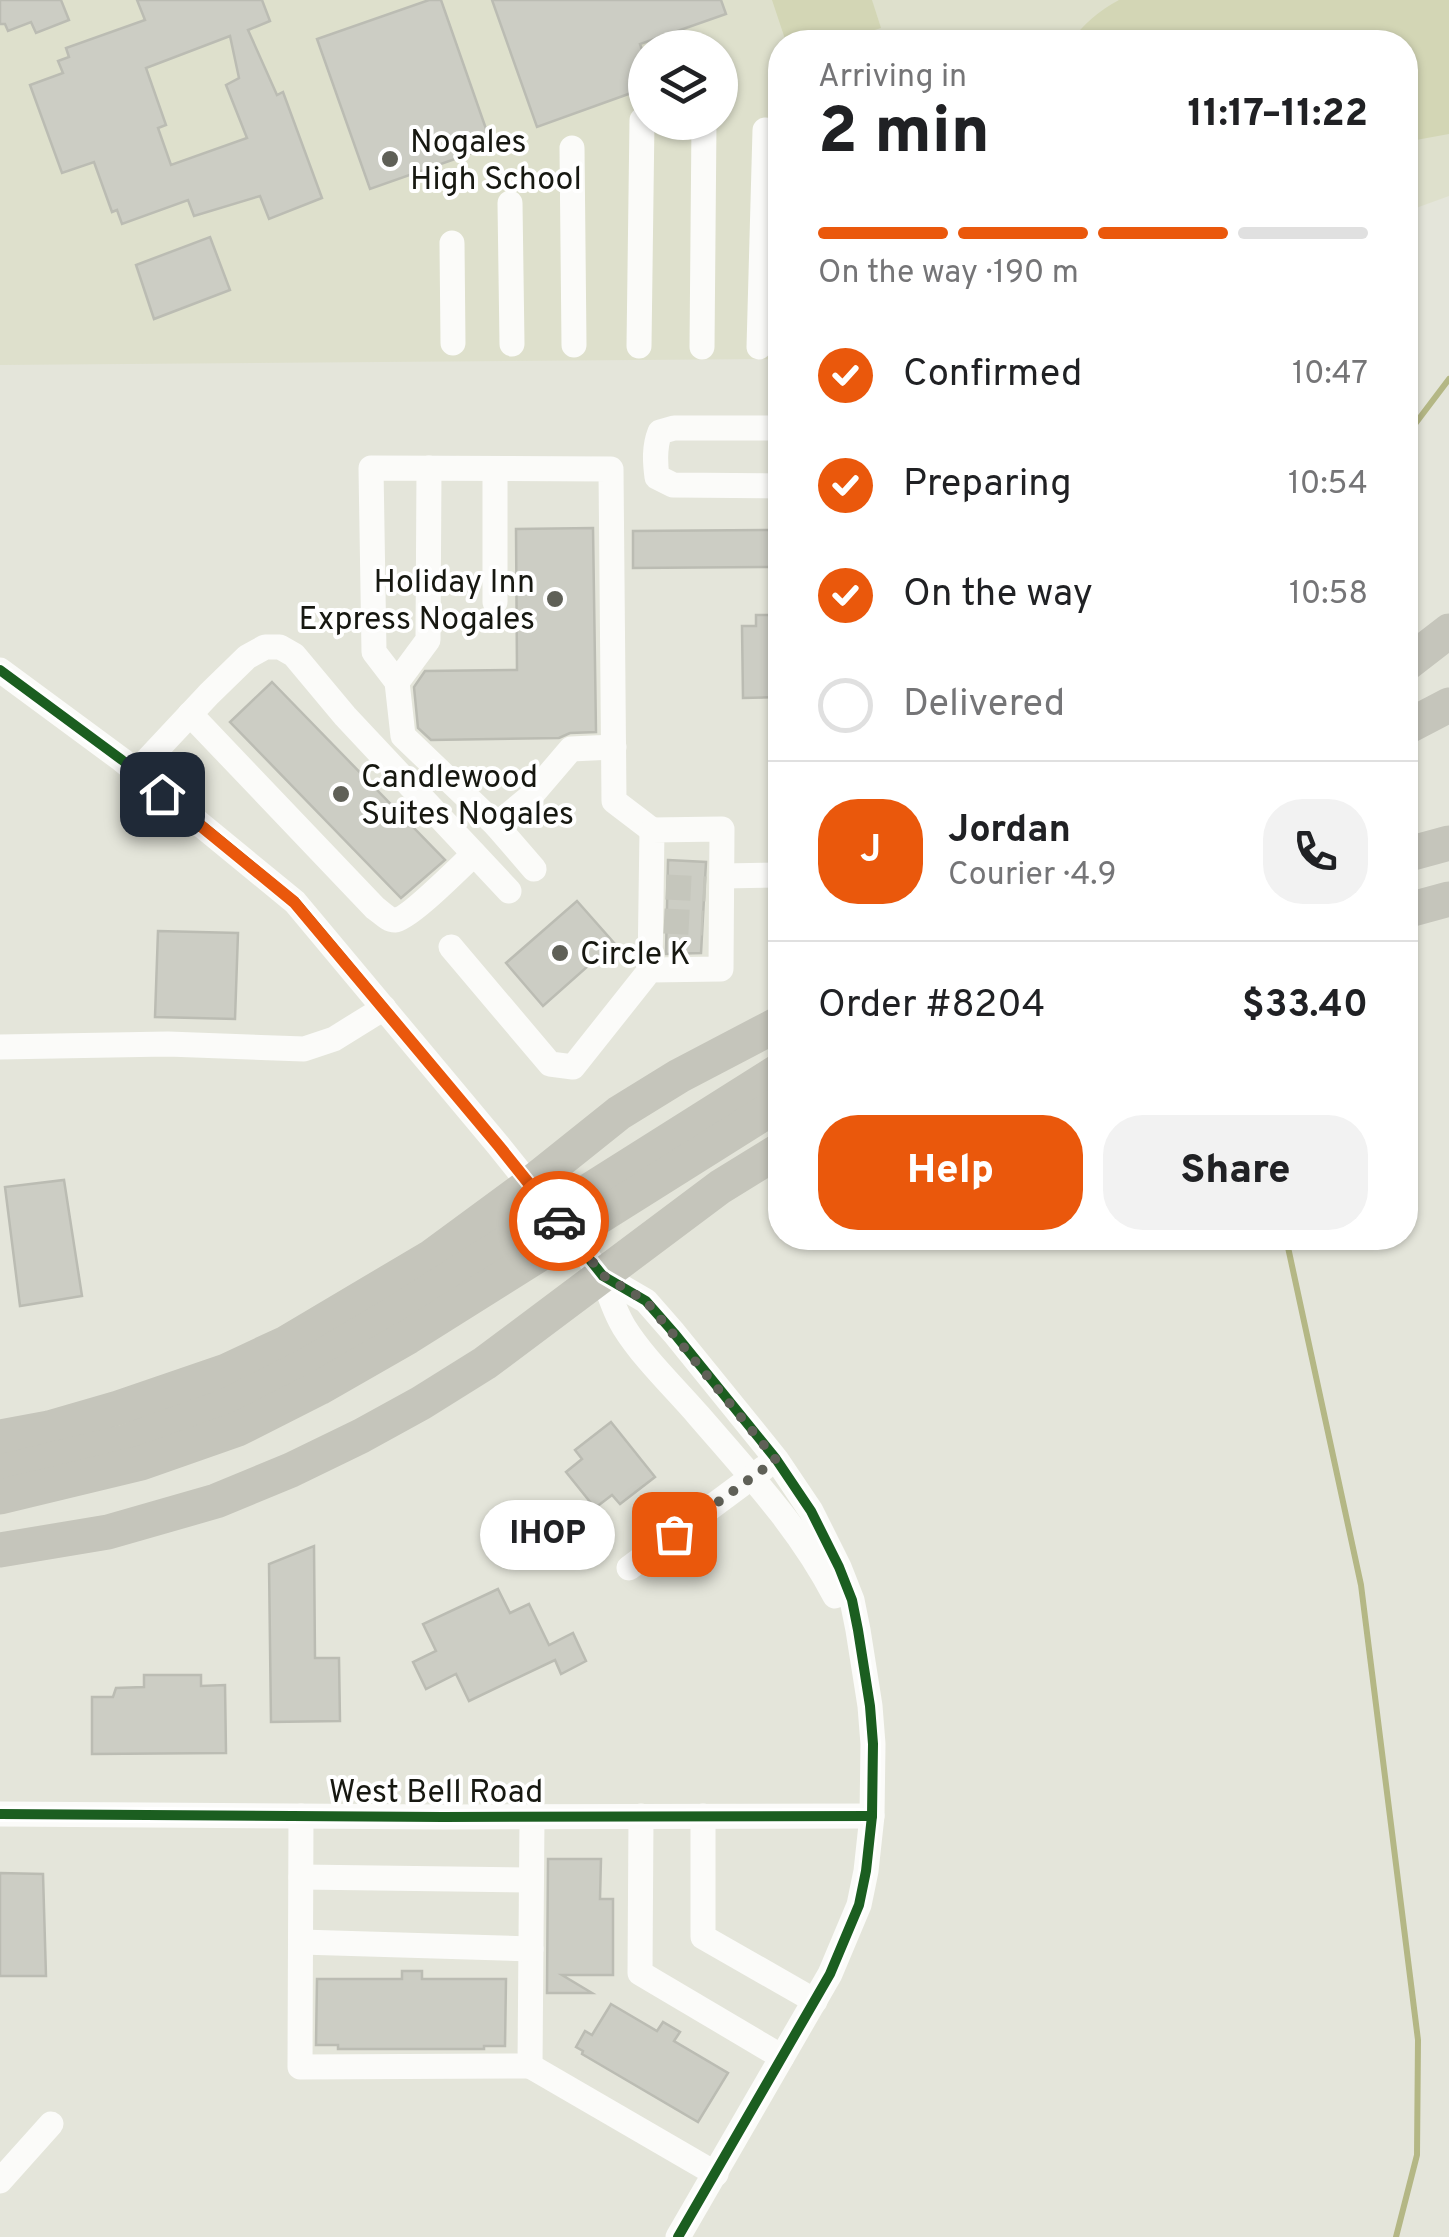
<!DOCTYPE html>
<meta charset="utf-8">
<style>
body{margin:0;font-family:Overpass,sans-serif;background:#f2f2f2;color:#202124;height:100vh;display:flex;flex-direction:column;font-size:38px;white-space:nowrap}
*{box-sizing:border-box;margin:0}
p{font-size:32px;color:#757577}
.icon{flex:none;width:55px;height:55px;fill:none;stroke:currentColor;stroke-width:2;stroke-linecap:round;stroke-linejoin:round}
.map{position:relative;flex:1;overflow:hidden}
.panel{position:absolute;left:768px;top:30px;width:650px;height:1220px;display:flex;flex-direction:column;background:#fff;border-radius:40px;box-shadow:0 2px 8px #0004}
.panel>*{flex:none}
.controls{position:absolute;left:628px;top:30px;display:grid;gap:20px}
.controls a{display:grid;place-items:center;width:110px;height:110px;border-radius:50%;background:#fff;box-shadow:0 2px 8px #0004;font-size:50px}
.pin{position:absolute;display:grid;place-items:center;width:85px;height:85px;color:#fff;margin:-42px;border-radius:20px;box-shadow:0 5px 15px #0006}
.courier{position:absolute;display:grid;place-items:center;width:100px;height:100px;margin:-50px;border:8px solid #ea580c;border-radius:50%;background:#fff;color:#222;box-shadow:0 2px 12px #0007}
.bubble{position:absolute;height:70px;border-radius:35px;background:#fff;box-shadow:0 2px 8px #0004;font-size:32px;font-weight:800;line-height:70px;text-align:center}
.summary em{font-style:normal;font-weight:800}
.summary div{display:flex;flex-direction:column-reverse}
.summary{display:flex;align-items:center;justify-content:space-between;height:170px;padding:0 50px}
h1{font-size:65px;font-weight:800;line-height:75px}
.bar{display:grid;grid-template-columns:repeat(4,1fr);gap:15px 10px;align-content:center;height:120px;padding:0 50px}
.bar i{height:12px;border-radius:8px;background:#e0e0e0}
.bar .on{background:#ea580c}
.bar p{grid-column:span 4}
.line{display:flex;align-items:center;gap:25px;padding:0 50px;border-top:2px solid #e0e0e0}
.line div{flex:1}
.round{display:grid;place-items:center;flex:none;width:105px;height:105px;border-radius:40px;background:#f2f2f2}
ol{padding:0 50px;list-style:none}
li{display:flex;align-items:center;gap:30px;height:110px}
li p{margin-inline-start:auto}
li .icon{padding:10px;border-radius:50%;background:#ea580c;color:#fff;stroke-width:4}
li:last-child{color:#757577}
li i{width:55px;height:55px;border:5px solid #e0e0e0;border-radius:50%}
.primary-button{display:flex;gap:20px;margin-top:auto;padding:20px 50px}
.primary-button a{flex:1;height:115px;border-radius:40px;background:#ea580c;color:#fff;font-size:40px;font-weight:800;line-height:115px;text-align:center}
.primary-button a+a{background:#f2f2f2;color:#202124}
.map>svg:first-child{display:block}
.built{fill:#dee0cc;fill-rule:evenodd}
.green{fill:#d3d6b5}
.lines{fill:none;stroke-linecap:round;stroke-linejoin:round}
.stream{stroke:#b4b785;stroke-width:6}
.building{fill:#cccdc4;stroke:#bbbcb3;stroke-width:2.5;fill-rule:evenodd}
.minor-tunnel{stroke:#c5c6bc;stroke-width:25;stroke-dasharray:25 12;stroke-linecap:butt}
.minor{stroke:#fbfbf9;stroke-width:25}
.highway{stroke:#c5c5bb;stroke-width:35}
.cycleway-casing{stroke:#fff;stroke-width:16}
.cycleway{stroke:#1b5e20;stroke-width:10}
.done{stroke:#5f6057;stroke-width:10;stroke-dasharray:0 18}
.route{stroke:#ea580c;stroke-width:12}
.poi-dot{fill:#5f6057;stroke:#fff;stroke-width:4}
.labels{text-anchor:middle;stroke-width:8;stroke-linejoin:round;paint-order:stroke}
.poi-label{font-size:32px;fill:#171811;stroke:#fff;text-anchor:start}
.street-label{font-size:32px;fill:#171811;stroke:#fff}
</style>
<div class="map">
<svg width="1449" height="2237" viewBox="0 0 1449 2237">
<rect width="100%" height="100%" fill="#e4e5da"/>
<!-- built -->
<path class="built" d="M0,0H1449V196L1405,212V42H780V359L0,365ZM645,48H720V122H645Z"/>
<!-- green -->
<g class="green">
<polygon points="772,0 872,0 881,28 836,42 786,42"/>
<path d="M1119,0H1449V134L1405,142V42H1070C1084,24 1098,11 1119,0Z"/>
</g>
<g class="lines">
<!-- stream -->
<g class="stream">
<polyline points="1405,454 1412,428 1449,379"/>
<polyline points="1286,1238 1361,1585 1418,2040 1417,2155 1396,2237"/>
</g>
</g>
<!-- building -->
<g class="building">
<polygon points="0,0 61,0 69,20 36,33 31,22 8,31 5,24 0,24"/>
<path d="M137,0H262L270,21L248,30L277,95L283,92L322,198L269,219L260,196L194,216L188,200L122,224L117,210L112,212L94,162L62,173L30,85L63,73L58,61L69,57L66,48L145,20ZM230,36L239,78L226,85L247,138L171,165L158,128L166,125L146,68Z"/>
<polygon points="429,0 441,0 492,146 370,189 317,39"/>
<polygon points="492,0 721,0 726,14 640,44 645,59 645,88 537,127"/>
<polygon points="210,237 230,290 154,319 136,265"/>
<polygon points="593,528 596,732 570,733 559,738 431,740 418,728 414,687 425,671 517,670 516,529"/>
<polygon points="780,530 780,567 633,568 633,531"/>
<polygon points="756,615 780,615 780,697 743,698 742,626 756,626"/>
<polygon points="272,682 445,860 401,898 230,722"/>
<polygon points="668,860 706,862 701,953 666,954"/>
<polygon points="577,901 614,943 543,1006 506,963"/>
<polygon points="158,931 238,933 235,1019 155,1017"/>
<polygon points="64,1180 82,1296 20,1306 5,1187"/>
<polygon points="611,1422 655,1477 620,1504 612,1495 595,1508 566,1472 582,1459 575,1450"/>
<polygon points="314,1546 315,1658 339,1658 340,1721 271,1722 269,1564"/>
<polygon points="498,1589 510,1613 529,1604 549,1645 573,1633 586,1661 561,1674 555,1660 469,1701 456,1674 426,1689 413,1662 436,1651 423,1624"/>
<polygon points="144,1675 201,1675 201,1686 225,1685 226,1753 92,1754 92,1697 113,1697 116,1688 144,1687"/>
<polygon points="548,1859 601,1859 600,1899 613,1899 613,1975 562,1975 592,1993 547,1993"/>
<polygon points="0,1873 43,1874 46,1976 0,1976"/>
<polygon points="402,1971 422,1971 422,1979 506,1979 505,2046 484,2046 484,2049 338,2049 338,2045 316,2045 317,1979 402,1979"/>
<polygon points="611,2004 657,2031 663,2022 680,2032 674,2041 728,2073 698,2122 582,2054 583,2051 576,2047 585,2031 592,2035"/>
</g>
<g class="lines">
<!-- minor-tunnel -->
<g class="minor-tunnel">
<polyline points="666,887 706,889"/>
<polyline points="664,921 703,923"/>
</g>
<!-- minor -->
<g class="minor">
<polyline points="572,148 574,345"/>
<polyline points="510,203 512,344"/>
<polyline points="452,243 453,343"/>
<polyline points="639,346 642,120"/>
<polyline points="702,347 704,122"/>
<polyline points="759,347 765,130"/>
<path d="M780,428H674L660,432C654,447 655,462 657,477L673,485L780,486"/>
<polyline points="495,602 495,469"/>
<polyline points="0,670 122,760 295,902 498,1145 603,1276 646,1301 674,1333 776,1459 811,1511 839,1567 852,1600 858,1630 870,1706 873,1744 872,1816 866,1871 859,1905 830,1974 678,2237"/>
<polyline points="397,682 428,640 429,468"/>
<path d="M190,714L375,908C381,912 388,920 395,920C409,919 461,866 474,854"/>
<polyline points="136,772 209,694 247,657 265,647 280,647 294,655 345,716 509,891"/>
<polyline points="496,825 529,798 571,749 614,747"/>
<polyline points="534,869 496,825 403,736 397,682 374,652 371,468 611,469 614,801 652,830"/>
<polyline points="722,876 780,875"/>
<polyline points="451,947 550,1064 573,1067 650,970 721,969 722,829 652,830 650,970"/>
<polyline points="0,1047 168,1044 304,1049 334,1039 384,1008"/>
<path d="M603,1276C609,1293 614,1311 624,1327C644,1359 674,1387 699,1416C749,1474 799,1527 835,1596"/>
<polyline points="629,1568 764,1468"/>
<polyline points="0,1814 443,1817 872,1816"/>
<polyline points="301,1816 300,2067 530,2066 532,1817"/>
<polyline points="641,1816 640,1973 782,2057"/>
<polyline points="703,1816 703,1937 815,2001"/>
<polyline points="301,1877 531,1880"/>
<polyline points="301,1942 531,1949"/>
<polyline points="530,2066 716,2174"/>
<polyline points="0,2181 51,2124"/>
</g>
<!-- highway -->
<g class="highway">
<polyline points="1405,665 1449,631"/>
<polyline points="1405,728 1449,705"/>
<polyline points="1405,855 1449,843"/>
<polyline points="1405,911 1449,899"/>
<polyline points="0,1437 49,1428 118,1408 226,1371 286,1343 431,1257 529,1185 619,1113 679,1076 780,1023"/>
<polyline points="0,1472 125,1442 226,1406 307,1365 395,1313 780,1070"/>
<polyline points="0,1497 141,1463 238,1429 319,1388 408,1337 780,1103"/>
<polyline points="0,1550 108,1532 216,1501 291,1470 361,1436 421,1403 485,1363 720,1187 780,1150"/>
</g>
<!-- cycleway casing -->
<g class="cycleway-casing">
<g id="cycleway">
<polyline points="0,670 122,760 295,902 498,1145 603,1276 646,1301 674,1333 776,1459 811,1511 839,1567 852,1600 858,1630 870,1706 873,1744 872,1816 866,1871 859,1905 830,1974 678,2237"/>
<polyline points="0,1814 443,1817 872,1816"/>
</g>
</g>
<!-- cycleway -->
<use href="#cycleway" class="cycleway"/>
</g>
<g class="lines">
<!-- done -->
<polyline class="done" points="559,1221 604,1276 646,1301 776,1460 674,1534"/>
<!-- route -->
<polyline class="route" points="162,794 294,902 498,1145 559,1221"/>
</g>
<!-- markers -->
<g class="poi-dot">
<circle cx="390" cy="159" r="10"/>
<circle cx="555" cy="599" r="10"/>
<circle cx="341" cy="794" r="10"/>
<circle cx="560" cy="953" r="10"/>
</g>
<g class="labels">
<!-- poi labels -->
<g class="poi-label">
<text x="410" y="152">Nogales<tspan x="410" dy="37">High School</tspan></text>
<text x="535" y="592" text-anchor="end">Holiday Inn<tspan x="535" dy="37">Express Nogales</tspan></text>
<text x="361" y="787">Candlewood<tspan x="361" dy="37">Suites Nogales</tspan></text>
<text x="580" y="964">Circle K</text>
</g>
<!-- street labels -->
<g class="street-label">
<text x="436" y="1802">West Bell Road</text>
</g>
</g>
</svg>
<div class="controls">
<a><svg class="icon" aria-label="layers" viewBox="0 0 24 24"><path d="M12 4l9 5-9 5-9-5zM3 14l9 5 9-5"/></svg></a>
</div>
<div class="pin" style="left:674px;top:1534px;background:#ea580c"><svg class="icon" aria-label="bag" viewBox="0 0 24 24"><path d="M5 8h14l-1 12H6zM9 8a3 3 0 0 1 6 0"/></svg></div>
<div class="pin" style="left:162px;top:794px;background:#1f2937"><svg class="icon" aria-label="home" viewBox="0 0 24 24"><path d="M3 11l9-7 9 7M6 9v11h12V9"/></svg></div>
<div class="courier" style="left:559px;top:1221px"><svg class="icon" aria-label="car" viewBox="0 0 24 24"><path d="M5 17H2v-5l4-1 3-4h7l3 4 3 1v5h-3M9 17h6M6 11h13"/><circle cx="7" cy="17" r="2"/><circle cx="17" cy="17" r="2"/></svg></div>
<div class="bubble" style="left:480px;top:1500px;width:135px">IHOP</div>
<section class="panel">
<div class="summary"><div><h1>2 min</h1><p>Arriving in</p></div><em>11:17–11:22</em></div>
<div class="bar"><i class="on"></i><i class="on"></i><i class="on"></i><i></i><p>On the way · 190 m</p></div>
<ol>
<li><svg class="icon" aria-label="check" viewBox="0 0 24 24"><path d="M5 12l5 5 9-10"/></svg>Confirmed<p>10:47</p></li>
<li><svg class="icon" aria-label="check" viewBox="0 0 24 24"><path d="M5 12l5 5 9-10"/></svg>Preparing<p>10:54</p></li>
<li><svg class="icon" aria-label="check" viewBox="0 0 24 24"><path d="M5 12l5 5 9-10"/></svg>On the way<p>10:58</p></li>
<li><i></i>Delivered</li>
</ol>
<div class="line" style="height:180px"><b class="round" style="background:#ea580c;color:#fff">J</b><div><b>Jordan</b><p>Courier · 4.9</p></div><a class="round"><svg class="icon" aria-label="phone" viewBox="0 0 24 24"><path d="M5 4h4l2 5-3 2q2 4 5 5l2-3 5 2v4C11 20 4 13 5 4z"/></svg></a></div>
<div class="line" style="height:130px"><div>Order #8204</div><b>$33.40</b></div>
<div class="primary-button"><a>Help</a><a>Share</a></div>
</section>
</div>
